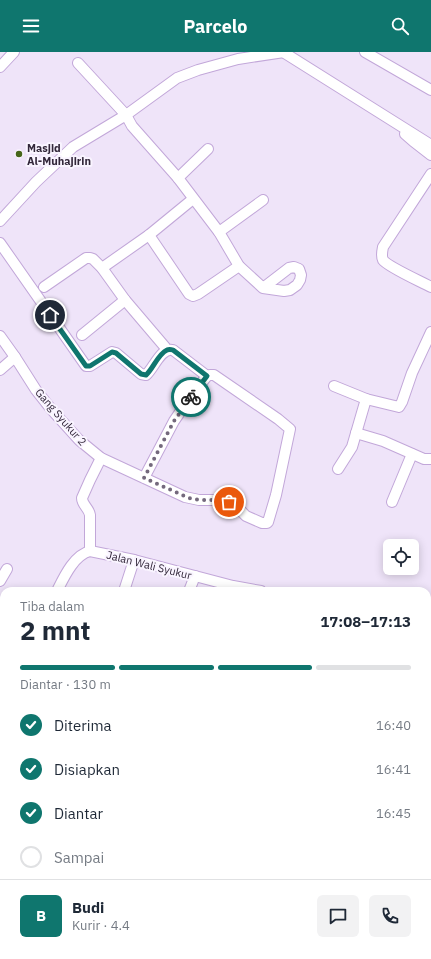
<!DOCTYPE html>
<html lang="id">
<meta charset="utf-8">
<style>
body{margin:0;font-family:"IBM Plex Sans",sans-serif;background:#f2f2f3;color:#1f2937;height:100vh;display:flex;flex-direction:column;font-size:15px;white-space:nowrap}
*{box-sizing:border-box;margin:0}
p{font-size:13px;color:#747a83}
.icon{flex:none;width:22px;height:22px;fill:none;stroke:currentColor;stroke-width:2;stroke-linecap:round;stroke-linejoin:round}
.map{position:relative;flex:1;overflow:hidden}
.side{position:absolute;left:0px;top:535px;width:431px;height:372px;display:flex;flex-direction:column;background:#fff;border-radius:12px 12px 0 0;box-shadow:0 2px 10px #0003}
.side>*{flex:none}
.buttons{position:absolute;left:383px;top:487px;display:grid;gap:8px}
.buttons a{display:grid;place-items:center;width:36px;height:36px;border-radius:6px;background:#fff;box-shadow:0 2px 10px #0003;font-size:20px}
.pin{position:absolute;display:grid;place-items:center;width:34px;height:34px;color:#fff;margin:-17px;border:2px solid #fff;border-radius:50%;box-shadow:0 1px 4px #0007}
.courier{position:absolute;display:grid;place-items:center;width:40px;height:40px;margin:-20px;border:3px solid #0f766e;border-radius:50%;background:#fff;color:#222;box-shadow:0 1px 5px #0007}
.overview em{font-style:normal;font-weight:700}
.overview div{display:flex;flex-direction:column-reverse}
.overview{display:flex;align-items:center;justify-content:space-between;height:68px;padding:0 20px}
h1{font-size:26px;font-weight:700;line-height:30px}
.bar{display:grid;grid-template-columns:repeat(4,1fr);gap:6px 4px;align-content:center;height:48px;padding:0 20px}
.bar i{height:5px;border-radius:3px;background:#e0e1e3}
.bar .on{background:#0f766e}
.bar p{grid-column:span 4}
.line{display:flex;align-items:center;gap:10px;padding:0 20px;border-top:1px solid #e0e1e3}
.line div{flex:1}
.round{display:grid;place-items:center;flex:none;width:42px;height:42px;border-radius:6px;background:#f2f2f3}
ol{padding:0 20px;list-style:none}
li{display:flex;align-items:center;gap:12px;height:44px}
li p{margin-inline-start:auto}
li .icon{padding:4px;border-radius:50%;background:#0f766e;color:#fff;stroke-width:4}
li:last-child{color:#747a83}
li i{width:22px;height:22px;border:2px solid #e0e1e3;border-radius:50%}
header{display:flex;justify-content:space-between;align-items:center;height:52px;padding:0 20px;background:#0f766e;color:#fff;font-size:18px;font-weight:700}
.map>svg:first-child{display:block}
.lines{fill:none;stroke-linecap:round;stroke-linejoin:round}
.street-casing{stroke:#c2a7d9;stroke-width:12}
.highway-casing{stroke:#fff;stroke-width:20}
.street{stroke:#fff;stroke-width:10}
.highway{stroke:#f7ca98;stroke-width:18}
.done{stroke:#74697d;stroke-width:4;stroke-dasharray:0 7.2}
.route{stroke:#0f766e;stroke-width:5}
.poi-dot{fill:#46651a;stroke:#f9f4ff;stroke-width:1.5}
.labels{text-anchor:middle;stroke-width:4;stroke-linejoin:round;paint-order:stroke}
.poi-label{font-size:11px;font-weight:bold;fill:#32273a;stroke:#f9f4ff;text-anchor:start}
.street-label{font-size:11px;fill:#32273a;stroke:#f9f4ff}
</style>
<header><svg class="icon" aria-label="menu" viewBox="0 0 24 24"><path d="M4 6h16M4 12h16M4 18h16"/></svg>Parcelo<svg class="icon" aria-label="search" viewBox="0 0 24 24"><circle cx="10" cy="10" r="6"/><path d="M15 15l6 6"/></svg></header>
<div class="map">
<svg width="431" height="907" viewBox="0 0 431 907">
<rect width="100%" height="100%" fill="#efe4f9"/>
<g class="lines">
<!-- street casing -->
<g class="street-casing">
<g id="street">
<polyline points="283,0 431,93"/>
<polyline points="365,0 431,38"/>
<polyline points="78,11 126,63 132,74 178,126 219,180 239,214 263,236 284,239 290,238 297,233 300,228 301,223 299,217 294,215 289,216 263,236"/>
<polyline points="0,15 14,0"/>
<polyline points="405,82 413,89 431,103"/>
<path d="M431,122L383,195C382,200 381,204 383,208C388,215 422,230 431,235"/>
<polyline points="178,126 208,97"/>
<polyline points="0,169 36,130 73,95 126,63 177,26 198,18 238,7 284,0"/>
<polyline points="219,180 263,148"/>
<polyline points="149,183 189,242 193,244 198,242 239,214"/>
<path d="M0,191L86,314H90L112,300L116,301L141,322L146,323C154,316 161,295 173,298L207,324"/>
<polyline points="102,216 149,183 193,147"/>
<polyline points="44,235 86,206 90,206 93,207 102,216 125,248 165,295"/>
<polyline points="82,283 125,248"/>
<polyline points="0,284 15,305 36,338 51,357 79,388 101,406 185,445 199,448 221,448 229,450 237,455 246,464 262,471 267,471 268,470 276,443 290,377 278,367 214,323 210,323 207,324 189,347 174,369 144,426"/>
<polyline points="0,318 15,305"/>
<polyline points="334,334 366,347 352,395 338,417"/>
<polyline points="366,347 399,355 402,350 412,321 431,280"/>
<polyline points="356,381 383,389 424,407 431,407"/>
<polyline points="392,450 412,402"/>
<path d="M90,499V463C89,456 82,453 82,446L90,428L101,406"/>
<polyline points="0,529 7,517"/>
<path d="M57,539C64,525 74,503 90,499L134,508L233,534L261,539"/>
<polyline points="124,539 134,508"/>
<polyline points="189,539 195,524"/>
<polyline points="427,571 431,572"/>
<polyline points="0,659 4,650"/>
<polyline points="0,688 4,690"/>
<polyline points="148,907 148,903"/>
</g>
</g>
<!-- highway casing -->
<g class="highway-casing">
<g id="highway">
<polyline points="427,759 431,756"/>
<polyline points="427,787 431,784"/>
<polyline points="228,907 234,903"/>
<polyline points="264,907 270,903"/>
</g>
</g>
<!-- street -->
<use href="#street" class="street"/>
<!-- highway -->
<use href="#highway" class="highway"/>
</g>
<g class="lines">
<!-- done -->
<polyline class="done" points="191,345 174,369 144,426 189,446 199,448 221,448 229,450"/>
<!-- route -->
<path class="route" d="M50,263L86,314H90L112,300L116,301L141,322L146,323C153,317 158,302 167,298C169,297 170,297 173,298L207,324L191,345"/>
</g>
<!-- markers -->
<circle class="poi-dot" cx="19" cy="102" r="4"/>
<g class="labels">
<!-- poi labels -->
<g class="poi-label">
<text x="27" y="100">Masjid<tspan x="27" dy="13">Al-Muhajirin</tspan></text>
</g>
<!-- street labels -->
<g class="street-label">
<text transform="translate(61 365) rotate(49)" y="4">Gang Syukur 2</text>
<text transform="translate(149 513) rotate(14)" y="4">Jalan Wali Syukur</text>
</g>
</g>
</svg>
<div class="buttons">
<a><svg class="icon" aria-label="locate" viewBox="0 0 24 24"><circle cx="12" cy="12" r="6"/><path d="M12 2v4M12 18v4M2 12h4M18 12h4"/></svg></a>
</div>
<div class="pin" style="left:229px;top:450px;background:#ea580c"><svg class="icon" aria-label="bag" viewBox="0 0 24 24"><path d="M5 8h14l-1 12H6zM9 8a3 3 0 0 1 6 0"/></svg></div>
<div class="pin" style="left:50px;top:263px;background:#1f2937"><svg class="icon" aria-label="home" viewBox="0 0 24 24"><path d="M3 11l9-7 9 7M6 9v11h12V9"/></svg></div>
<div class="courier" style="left:191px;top:345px"><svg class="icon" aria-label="bike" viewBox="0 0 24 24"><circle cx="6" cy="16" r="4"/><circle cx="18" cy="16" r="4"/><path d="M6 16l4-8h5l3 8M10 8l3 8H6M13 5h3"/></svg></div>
<section class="side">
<div class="overview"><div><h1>2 mnt</h1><p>Tiba dalam</p></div><em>17:08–17:13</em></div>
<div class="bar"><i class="on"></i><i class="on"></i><i class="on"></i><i></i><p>Diantar · 130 m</p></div>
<ol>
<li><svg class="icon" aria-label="check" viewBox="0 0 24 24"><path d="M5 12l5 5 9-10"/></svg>Diterima<p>16:40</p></li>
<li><svg class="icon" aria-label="check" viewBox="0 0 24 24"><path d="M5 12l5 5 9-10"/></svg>Disiapkan<p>16:41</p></li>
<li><svg class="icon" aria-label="check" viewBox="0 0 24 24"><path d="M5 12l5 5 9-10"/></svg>Diantar<p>16:45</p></li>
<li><i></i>Sampai</li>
</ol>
<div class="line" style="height:72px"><b class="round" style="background:#0f766e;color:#fff">B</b><div><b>Budi</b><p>Kurir · 4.4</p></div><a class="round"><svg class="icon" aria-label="chat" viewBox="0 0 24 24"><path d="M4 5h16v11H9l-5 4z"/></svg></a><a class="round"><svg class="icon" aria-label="phone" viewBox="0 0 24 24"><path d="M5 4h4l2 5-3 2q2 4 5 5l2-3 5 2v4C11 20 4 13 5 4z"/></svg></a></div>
</section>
</div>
